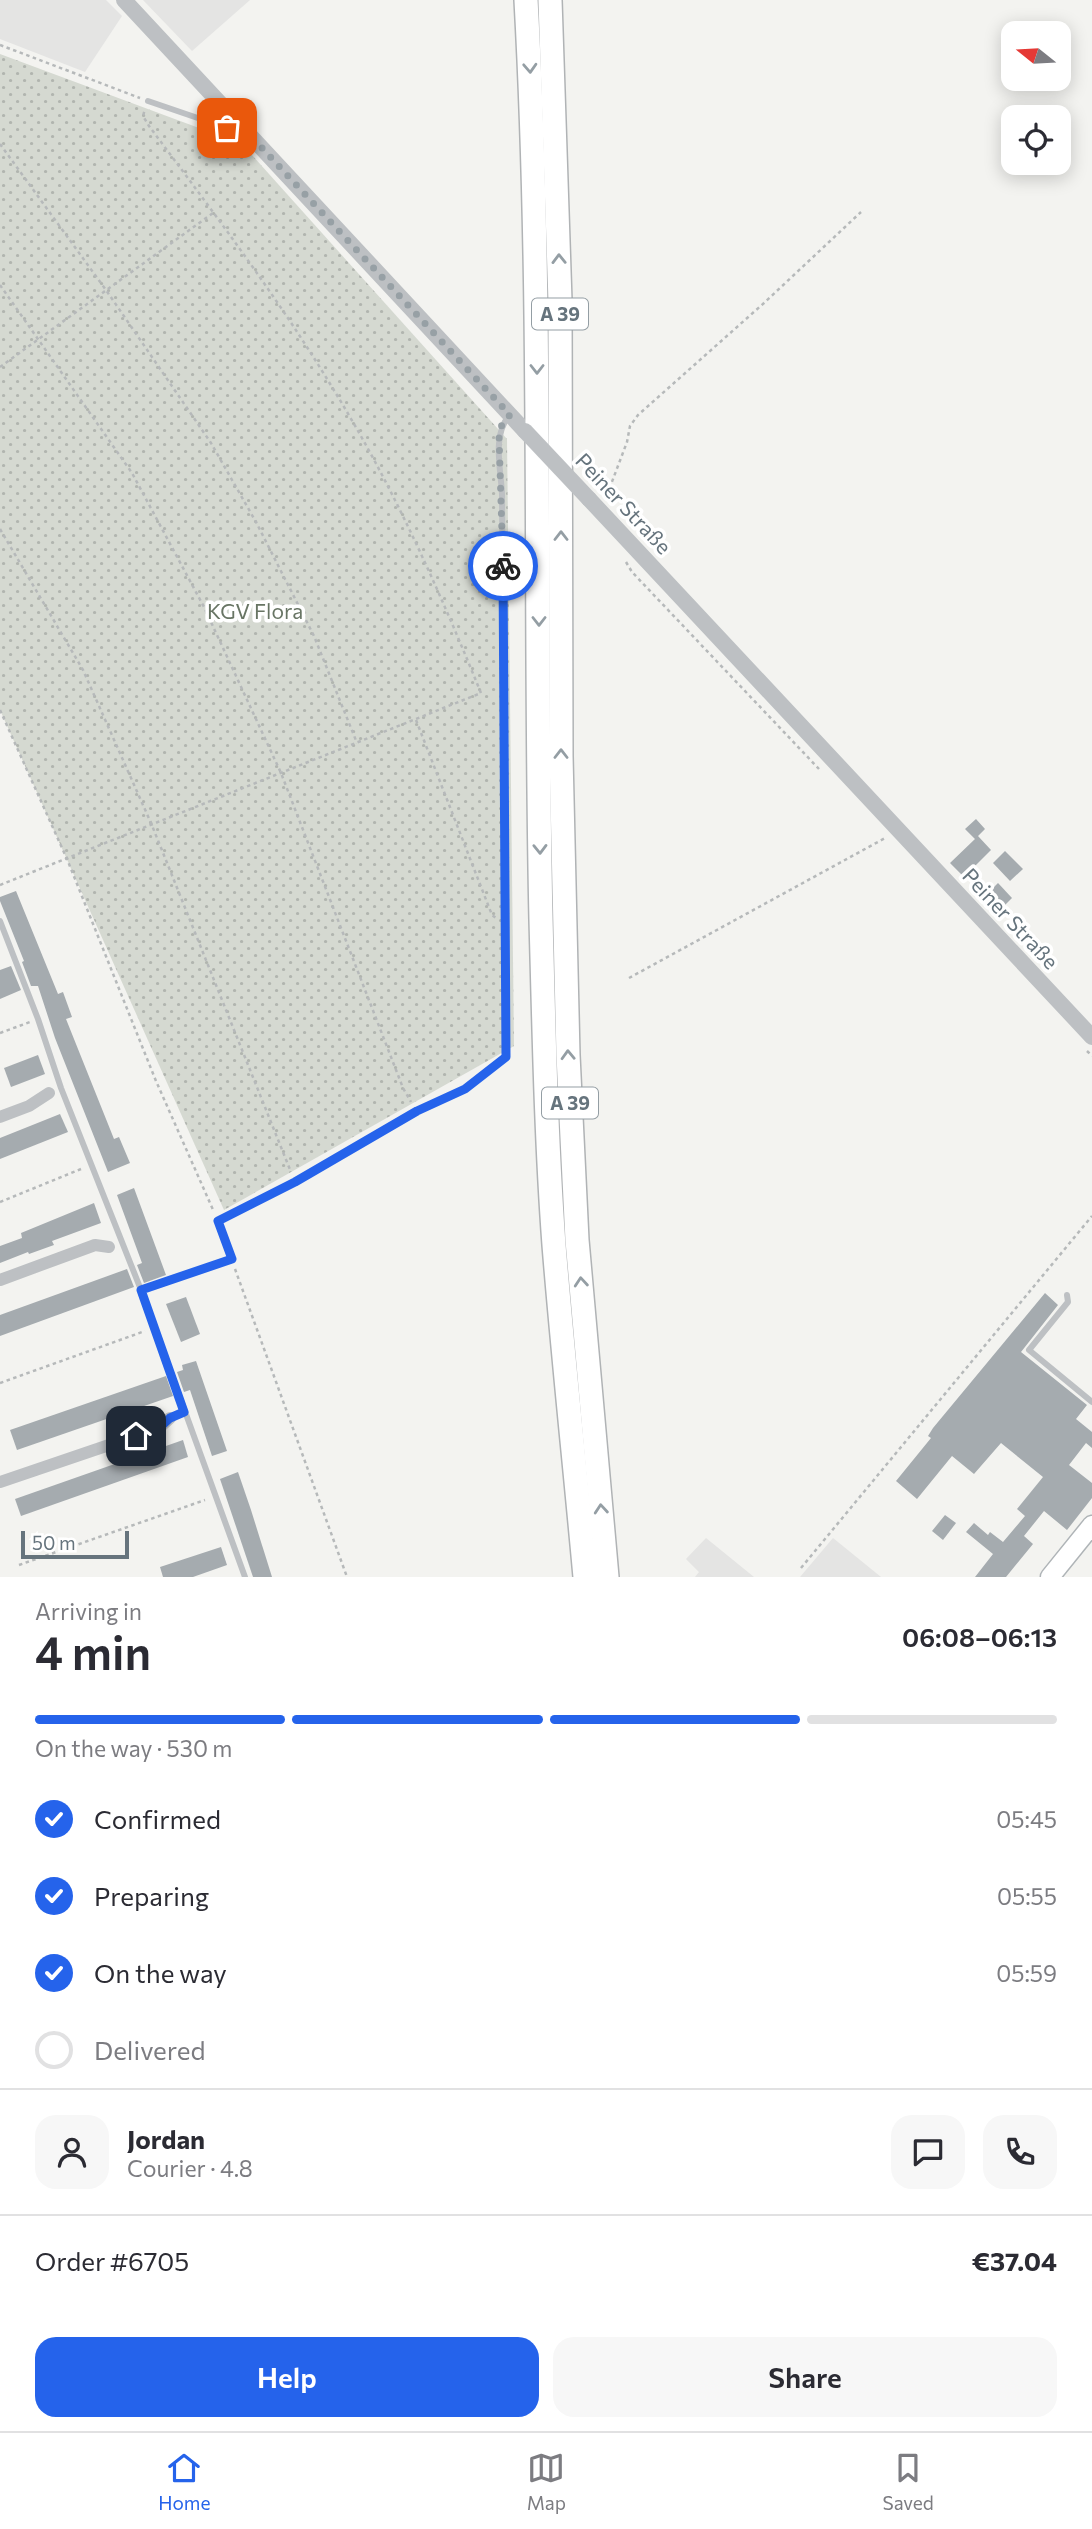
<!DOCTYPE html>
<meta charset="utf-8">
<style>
body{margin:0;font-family:Commissioner,sans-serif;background:#f7f7f7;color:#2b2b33;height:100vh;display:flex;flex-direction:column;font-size:26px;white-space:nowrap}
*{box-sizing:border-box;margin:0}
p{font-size:23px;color:#7c7c81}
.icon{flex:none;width:38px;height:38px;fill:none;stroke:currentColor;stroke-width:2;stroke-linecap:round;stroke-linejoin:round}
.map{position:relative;height:1577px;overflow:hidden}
.details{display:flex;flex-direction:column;background:#fff;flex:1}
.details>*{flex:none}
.needle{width:46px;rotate:288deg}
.buttons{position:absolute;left:1001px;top:21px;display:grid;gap:14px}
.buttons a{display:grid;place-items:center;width:70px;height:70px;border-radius:14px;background:#fff;box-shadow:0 4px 18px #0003;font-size:35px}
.scale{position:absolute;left:21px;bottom:18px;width:108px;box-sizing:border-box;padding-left:7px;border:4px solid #66747d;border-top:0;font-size:19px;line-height:24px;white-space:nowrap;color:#66747d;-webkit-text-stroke:5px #fff;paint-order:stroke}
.pin{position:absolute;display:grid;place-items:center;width:60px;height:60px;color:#fff;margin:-30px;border-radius:14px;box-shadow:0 4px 10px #0006}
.courier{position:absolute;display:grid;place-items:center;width:70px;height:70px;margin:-35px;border:5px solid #2563eb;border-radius:50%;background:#fff;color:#222;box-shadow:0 2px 9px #0007}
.headline em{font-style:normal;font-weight:600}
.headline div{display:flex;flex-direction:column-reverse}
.headline{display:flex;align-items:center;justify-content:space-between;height:119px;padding:0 35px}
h1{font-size:46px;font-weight:600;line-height:52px}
.bar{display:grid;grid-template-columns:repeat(4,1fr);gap:10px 7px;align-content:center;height:84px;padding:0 35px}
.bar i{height:9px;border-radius:5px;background:#e1e1e2}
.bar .selected{background:#2563eb}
.bar p{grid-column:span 4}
.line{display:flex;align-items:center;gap:18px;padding:0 35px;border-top:2px solid #e1e1e2}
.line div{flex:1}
.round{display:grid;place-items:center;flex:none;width:74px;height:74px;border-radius:21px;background:#f7f7f7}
ol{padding:0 35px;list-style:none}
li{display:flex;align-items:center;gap:21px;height:77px}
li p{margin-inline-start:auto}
li .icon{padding:7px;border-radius:50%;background:#2563eb;color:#fff;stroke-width:4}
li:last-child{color:#7c7c81}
li i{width:38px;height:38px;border:4px solid #e1e1e2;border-radius:50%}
.primary-button{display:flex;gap:14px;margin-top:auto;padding:14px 35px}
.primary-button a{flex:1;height:80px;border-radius:21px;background:#2563eb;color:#fff;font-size:28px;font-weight:600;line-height:80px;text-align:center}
.primary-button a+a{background:#f7f7f7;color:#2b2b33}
.menu{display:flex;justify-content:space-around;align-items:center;height:98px;border-top:2px solid #e1e1e2;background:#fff;font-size:19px;color:#7c7c81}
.menu a{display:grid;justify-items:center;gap:4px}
.menu .selected{color:#2563eb}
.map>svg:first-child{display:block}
.built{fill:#e4e4e3}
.garden{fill:url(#garden-dots)}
.building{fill:#a5abaf}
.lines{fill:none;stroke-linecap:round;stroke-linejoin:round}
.secondary-casing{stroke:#afb4b7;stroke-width:21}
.motorway-casing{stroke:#b0b3b5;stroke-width:26}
.path{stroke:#b6b9ba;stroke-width:2.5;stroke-dasharray:3.5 3.5;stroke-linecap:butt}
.service{stroke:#bdc0c3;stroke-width:6}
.minor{stroke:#bdc0c3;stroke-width:12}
.tertiary{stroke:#bdc0c3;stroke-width:16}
.secondary{stroke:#fff;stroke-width:18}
.motorway{stroke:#fff;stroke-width:23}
.tertiary-bridge{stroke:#bdc0c3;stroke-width:16}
.oneway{stroke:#949ea4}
.done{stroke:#97a0a5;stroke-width:7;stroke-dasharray:0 12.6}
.route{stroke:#2563eb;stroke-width:9}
.labels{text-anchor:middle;stroke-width:7;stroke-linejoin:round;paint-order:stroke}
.shield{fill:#fff;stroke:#949ea4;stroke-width:2}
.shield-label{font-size:19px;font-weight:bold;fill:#66747d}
.street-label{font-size:21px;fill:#66747d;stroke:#fff}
.park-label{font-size:21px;fill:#687564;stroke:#fff}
</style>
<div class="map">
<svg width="1092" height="1577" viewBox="0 0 1092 1577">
<defs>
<pattern id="garden-dots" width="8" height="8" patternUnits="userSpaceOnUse" patternTransform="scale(1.75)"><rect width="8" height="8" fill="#d5d9d1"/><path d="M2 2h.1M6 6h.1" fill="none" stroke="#b1b5af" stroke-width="1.8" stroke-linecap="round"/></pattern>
</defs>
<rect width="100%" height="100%" fill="#f3f3f0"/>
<!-- built -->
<g class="built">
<polygon points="0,0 106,0 122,16 85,72 0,39"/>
<polygon points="143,0 250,0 192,51"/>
<polygon points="706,1538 754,1577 695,1577 699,1572 686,1559"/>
<polygon points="833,1538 881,1577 800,1577"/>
</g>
<!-- garden -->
<polygon class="garden" points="0,54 242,144 507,439 514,1046 224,1210 0,710"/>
<!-- building -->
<g class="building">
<polygon points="976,819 985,829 978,836 991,850 964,877 950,863 975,839 965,829"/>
<polygon points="1005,851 1023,869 1010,881 993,863"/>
<polygon points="998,883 1012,898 997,913 983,898"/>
<polygon points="16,891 58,994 63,992 72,1017 66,1019 114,1139 119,1137 130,1163 108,1172 55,1038 38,986 31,986 22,962 24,961 0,901 0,897"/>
<polygon points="11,966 21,990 0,999 0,970"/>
<polygon points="38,1055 45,1074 11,1087 4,1068"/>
<polygon points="60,1114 68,1132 0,1159 0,1138"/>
<polygon points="134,1188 166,1275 144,1283 137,1265 142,1263 117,1195"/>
<polygon points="94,1203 101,1223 52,1241 54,1245 29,1254 28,1252 0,1263 0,1246 22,1238 21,1233"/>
<polygon points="127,1269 134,1287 0,1336 0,1315"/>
<polygon points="1045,1293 1058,1305 1021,1352 1087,1405 1076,1419 1092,1432 1092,1448 1086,1443 1069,1465 1092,1483 1092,1498 1067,1530 1044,1511 1024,1536 1033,1544 1006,1577 975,1577 993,1554 966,1532 974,1523 988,1535 990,1532 1003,1542 1025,1516 1017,1509 1043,1477 1001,1443 974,1474 952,1456 917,1499 896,1481 931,1438 928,1436 933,1428"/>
<polygon points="186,1297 200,1334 181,1342 166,1304"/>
<polygon points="196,1361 227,1451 212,1456 190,1390 184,1392 177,1372 183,1370 182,1365"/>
<polygon points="166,1376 173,1396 17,1450 10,1430"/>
<polygon points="183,1440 188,1457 21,1516 15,1499"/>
<polygon points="238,1472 251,1510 272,1577 253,1577 220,1479"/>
<polygon points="945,1515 956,1523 943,1540 932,1531"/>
<polygon points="221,1547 227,1565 193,1577 163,1577 160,1567"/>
</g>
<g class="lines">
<!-- secondary casing -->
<g class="secondary-casing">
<polyline id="secondary" points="1050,1577 1092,1525"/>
</g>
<!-- motorway casing -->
<g class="motorway-casing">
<g id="motorway">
<path d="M526,0C543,307 534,613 541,920C544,1028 546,1137 554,1245C563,1356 575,1466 585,1577"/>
<polyline points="550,0 560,301 561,756 568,1055 577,1240 607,1577"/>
</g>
</g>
<!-- path -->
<g class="path">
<polyline points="0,45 140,98"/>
<polyline points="0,144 106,290 211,443 256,522 314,636 357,743"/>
<polyline points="0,285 132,473 204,607 281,773 403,1088 411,1102"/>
<polyline points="0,367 213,213"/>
<polyline points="607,495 627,442 630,426 638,415 764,303 861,212"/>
<polyline points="0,529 83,670 151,823 291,1172"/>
<polyline points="626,562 632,572 819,769"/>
<polyline points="0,710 67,859 156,1081 214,1212"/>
<polyline points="416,720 492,915 496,918"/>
<path d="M0,885L481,693C439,590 394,488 335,392C279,299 214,213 149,126L143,116L145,109"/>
<polyline points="629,978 887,837"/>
<polyline points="0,1033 30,1022"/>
<polyline points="1087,1051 1092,1056"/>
<polyline points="0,1202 81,1169"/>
<polyline points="235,1269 347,1577"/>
<polyline points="0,1383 145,1331"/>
<polyline points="19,1565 205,1500"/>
<polyline points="801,1568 1092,1216"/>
</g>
<!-- service -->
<g class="service">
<polyline points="148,101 227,128 234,122"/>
<polyline points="0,921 38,1019 61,1088 141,1290 245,1577"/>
<path d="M141,1290L232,1259L218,1221L295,1182L417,1111L465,1089L506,1057L502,494C501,470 492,435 509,416"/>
<polyline points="1067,1295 1068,1302 1029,1350 1092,1402"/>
</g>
<!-- minor -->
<g class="minor">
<polyline points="0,1117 29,1106 49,1093"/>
<polyline points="0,1280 95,1245 109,1247"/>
<polyline points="0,1482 159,1428 170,1418"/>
</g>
<!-- tertiary -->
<g class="tertiary">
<polyline points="124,0 525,431"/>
<polyline points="589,499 1092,1037"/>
</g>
<!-- secondary -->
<use href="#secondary" class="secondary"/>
<!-- motorway -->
<use href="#motorway" class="motorway"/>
<!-- tertiary-bridge -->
<polyline class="tertiary-bridge" points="525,431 589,499"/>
</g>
<!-- one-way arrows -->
<defs><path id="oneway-chevron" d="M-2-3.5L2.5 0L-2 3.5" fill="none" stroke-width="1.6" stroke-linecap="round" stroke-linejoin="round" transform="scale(1.75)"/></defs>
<g class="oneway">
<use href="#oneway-chevron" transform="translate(530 68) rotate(87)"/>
<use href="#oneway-chevron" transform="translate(559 259) rotate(-91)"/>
<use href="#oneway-chevron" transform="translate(537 369) rotate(90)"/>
<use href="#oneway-chevron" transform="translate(561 536) rotate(-90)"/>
<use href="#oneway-chevron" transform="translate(539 621) rotate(90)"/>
<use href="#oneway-chevron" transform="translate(561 754) rotate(-90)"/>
<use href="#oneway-chevron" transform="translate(540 849) rotate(89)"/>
<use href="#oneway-chevron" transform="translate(568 1055) rotate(-92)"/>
<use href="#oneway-chevron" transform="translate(581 1282) rotate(-95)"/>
<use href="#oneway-chevron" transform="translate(601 1509) rotate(-95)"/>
</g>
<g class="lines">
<!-- done -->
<polyline class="done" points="227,128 236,120 510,415 502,424 499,436 503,566"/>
<!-- route -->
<polyline class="route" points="136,1436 159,1428 170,1418 184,1412 141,1290 232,1259 218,1221 295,1182 417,1111 465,1089 506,1057 503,566"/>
</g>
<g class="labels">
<!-- shield labels -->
<g class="shield">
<rect x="532" y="298.5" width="56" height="31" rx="5"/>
<rect x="542" y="1087.5" width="56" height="31" rx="5"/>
</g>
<g class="shield-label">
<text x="560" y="321">A 39</text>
<text x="570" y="1110">A 39</text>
</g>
<!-- street labels -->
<g class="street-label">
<text transform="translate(623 504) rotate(47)" y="7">Peiner Straße</text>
<text transform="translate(1010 919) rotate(47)" y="7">Peiner Straße</text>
</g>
<!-- park labels -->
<g class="park-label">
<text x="255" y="619">KGV Flora</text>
</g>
</g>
</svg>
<div class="buttons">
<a><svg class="needle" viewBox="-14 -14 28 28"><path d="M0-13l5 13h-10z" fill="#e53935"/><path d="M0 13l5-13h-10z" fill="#7c7c81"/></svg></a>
<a><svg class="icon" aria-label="locate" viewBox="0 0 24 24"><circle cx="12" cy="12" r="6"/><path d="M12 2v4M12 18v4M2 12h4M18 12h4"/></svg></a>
</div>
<div class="scale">50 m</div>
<div class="pin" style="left:227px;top:128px;background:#ea580c"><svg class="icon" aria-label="bag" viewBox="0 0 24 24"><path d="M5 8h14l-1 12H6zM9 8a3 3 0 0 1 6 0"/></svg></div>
<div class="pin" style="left:136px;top:1436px;background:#1f2937"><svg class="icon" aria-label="home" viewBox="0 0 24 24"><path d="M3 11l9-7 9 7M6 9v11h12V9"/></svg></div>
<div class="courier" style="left:503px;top:566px"><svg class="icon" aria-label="bike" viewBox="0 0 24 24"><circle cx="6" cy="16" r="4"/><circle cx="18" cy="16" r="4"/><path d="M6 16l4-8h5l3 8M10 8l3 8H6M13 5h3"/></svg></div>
</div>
<section class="details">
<div class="headline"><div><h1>4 min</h1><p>Arriving in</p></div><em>06:08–06:13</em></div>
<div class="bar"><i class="selected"></i><i class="selected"></i><i class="selected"></i><i></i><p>On the way · 530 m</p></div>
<ol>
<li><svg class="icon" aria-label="check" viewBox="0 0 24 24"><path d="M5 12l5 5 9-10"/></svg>Confirmed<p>05:45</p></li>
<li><svg class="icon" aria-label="check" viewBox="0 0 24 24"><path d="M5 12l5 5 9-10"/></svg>Preparing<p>05:55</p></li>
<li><svg class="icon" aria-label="check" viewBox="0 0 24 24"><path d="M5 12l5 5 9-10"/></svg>On the way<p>05:59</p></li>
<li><i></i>Delivered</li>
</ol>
<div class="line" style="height:126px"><a class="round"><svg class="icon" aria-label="person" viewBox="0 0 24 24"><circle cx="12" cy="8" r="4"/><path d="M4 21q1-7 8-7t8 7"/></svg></a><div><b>Jordan</b><p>Courier · 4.8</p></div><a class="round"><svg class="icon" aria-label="chat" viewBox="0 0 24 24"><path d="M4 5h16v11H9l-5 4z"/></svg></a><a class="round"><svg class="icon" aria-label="phone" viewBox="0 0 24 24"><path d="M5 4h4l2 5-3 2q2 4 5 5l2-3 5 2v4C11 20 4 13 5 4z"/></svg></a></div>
<div class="line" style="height:91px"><div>Order #6705</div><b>€37.04</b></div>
<div class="primary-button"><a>Help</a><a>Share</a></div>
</section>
<nav class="menu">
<a class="selected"><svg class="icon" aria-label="home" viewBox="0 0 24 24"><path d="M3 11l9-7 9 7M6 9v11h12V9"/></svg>Home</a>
<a><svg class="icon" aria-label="map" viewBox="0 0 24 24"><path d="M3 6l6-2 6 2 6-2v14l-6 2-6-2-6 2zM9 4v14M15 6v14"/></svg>Map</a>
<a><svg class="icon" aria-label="saved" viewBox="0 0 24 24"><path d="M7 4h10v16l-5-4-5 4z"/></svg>Saved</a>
</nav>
